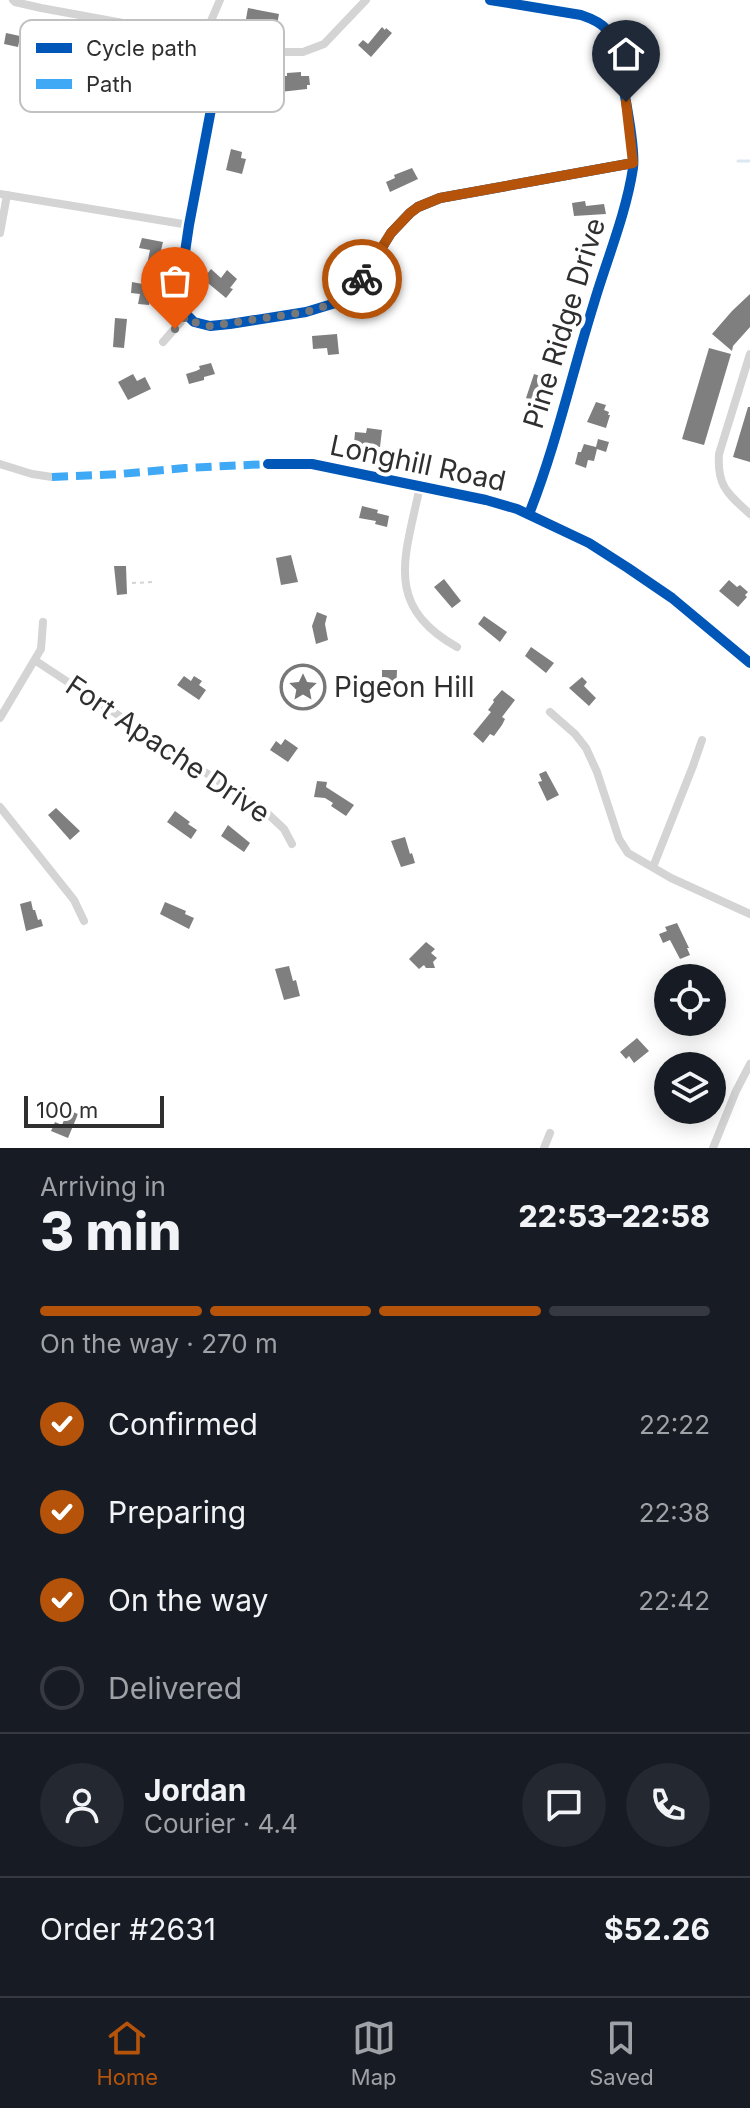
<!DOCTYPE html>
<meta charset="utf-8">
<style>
body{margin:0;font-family:Inter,sans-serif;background:#242831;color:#f1f3f6;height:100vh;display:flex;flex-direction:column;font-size:30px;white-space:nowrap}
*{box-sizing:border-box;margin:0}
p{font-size:26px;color:#9ea1a6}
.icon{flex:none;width:44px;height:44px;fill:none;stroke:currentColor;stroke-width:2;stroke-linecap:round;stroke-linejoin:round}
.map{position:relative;height:1148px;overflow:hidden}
.panel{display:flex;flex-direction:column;background:#171b24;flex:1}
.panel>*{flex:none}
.tools{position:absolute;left:654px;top:964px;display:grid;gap:16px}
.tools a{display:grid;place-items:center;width:72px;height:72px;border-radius:50%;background:#171b24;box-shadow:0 4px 20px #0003;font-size:40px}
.scale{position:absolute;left:24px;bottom:20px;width:140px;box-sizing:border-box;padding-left:8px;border:4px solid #2f2f2f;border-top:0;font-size:22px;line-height:28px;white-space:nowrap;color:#2f2f2f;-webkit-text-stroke:6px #fff;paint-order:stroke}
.pin{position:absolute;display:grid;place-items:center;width:68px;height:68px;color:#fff;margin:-82px -34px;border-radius:50% 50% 50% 0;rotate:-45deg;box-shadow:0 0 8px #0007}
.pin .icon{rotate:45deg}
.courier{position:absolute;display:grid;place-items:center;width:80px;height:80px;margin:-40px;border:6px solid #b45309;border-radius:50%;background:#fff;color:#222;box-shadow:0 2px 10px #0007}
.summary em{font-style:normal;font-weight:800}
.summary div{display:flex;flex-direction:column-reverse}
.summary{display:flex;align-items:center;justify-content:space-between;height:136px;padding:0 40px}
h1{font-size:52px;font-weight:800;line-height:60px}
.bar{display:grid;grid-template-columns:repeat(4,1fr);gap:12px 8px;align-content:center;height:96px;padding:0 40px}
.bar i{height:10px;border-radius:6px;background:#363941}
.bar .on{background:#b45309}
.bar p{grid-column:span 4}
.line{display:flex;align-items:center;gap:20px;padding:0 40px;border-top:2px solid #363941}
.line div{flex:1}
.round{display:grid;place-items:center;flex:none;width:84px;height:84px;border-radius:42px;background:#242831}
ol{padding:0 40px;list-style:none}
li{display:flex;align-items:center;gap:24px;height:88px}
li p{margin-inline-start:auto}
li .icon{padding:8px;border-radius:50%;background:#b45309;color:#fff;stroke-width:4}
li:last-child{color:#9ea1a6}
li i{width:44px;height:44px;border:4px solid #363941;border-radius:50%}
.tabs{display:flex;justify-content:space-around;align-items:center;height:112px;border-top:2px solid #363941;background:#171b24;font-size:22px;color:#9ea1a6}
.tabs a{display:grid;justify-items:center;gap:4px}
.tabs .on{color:#b45309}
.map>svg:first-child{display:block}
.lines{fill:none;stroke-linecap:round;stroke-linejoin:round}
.stream{stroke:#dbe8f1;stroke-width:3}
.building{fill:#7f7f7f}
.path{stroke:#d4d4d4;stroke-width:2;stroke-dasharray:4 4;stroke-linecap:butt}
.street{stroke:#d4d4d4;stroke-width:8}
.quiet{stroke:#3fa9f5;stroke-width:8;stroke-dasharray:16 8;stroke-linecap:butt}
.cycleway-casing{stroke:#fff;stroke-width:15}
.cycleway{stroke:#0057b8;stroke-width:10}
.done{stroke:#787878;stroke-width:8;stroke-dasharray:0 14.4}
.route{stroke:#b45309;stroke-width:10}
.labels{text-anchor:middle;stroke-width:8;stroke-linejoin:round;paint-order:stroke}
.street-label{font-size:28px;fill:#2f2f2f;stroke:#fff}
.poi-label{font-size:28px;fill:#2f2f2f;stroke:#fff;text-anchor:start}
.key{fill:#fff;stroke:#c1c1c1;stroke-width:2}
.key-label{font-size:22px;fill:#2f2f2f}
</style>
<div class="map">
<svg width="750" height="1148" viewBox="0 0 750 1148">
<rect width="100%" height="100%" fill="#fff"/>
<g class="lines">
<!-- stream -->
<polyline class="stream" points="738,161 750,161"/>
</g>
<!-- building -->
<g class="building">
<polygon points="248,8 279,14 277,25 246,19"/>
<polygon points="382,27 385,30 386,28 392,33 371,57 358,45 363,40 368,44"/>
<polygon points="21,30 35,33 32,44 19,42 18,47 4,44 6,33 20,36"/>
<polygon points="301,72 301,76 309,76 310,85 307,85 307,89 280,92 279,76 287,76 287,73"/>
<polygon points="231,149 242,152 241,158 246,159 242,174 226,170"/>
<polygon points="412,168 418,179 390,192 386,182 395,178 394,175"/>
<polygon points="585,201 586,206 604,204 606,214 574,216 572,203"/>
<polygon points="142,238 163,242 157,267 147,265 150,250 139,248"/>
<polygon points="211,269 221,278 227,270 237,279 230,288 233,289 226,298 203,279"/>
<polygon points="132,282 153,286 149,305 138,304 140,294 131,293"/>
<polygon points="750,294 750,327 733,346 732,351 712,334 732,311"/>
<polygon points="115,318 127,319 124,348 113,347"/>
<polygon points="337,334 339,354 328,355 327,348 313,349 312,336"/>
<polygon points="709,348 731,354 704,445 682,439"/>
<polygon points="211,363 215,374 204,377 204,380 189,384 186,374 196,371 200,369 199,366"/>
<polygon points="133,374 137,381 145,377 151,389 128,400 118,382"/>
<polygon points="534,374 546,378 540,402 526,398"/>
<polygon points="596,402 606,405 604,410 609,412 608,415 610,415 606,428 587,422"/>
<polygon points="748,407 750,407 750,462 733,457"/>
<polygon points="367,428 382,430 380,447 354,444 355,432 366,433"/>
<polygon points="598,439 609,442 606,452 597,449 594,461 588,460 586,468 575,464 578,452 581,452 584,444 596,447"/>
<polygon points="362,506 378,510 377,513 389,516 387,527 375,524 376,521 359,518"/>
<polygon points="291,555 298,582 281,585 276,558"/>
<polygon points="114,566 126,566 127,594 117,595"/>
<polygon points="444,579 461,601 452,608 434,587"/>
<polygon points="729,580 737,587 740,585 748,592 745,595 747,597 738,607 719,591"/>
<polygon points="317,612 327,616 325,624 328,640 316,644 312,626"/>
<polygon points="484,616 507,632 500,642 478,624"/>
<polygon points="531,647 554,663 546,673 525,656"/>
<polygon points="382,670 397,670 396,694 382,694"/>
<polygon points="184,676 191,681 194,676 202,681 199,685 206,690 199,700 177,685"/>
<polygon points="582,677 587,682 584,686 596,698 589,706 569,688"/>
<polygon points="502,690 515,700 502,717 505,719 502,725 494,736 490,734 483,743 473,734 491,712 488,710 494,702 493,700"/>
<polygon points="285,739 298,748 288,762 270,750 276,741 281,745"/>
<polygon points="546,771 559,795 547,801 538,782 542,781 539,774"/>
<polygon points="317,781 327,782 326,787 354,805 346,816 331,806 333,803 325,798 314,797"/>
<polygon points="56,808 80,831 70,840 48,815"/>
<polygon points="175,811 190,822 188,824 197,830 191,839 167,822"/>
<polygon points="228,825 250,843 244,852 221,836"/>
<polygon points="405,837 410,854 412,853 415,863 401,867 391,841"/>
<polygon points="31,901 33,910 35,910 38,920 41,919 43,926 26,931 20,904"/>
<polygon points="165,902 186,911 185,914 194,918 189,929 160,914"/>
<polygon points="677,923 689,948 687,948 690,955 680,959 670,940 663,943 659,934 667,931 665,927"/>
<polygon points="426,942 435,949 431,953 437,958 433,962 435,968 426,968 424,965 419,969 409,959"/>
<polygon points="289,966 293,981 296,980 300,996 284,1000 275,969"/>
<polygon points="637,1038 649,1051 634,1063 629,1056 626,1059 620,1052"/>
<polygon points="68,1110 78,1114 68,1138 51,1131 55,1122 62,1125"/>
</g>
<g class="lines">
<!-- path -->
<polyline class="path" points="132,583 154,582"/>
<!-- street -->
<g class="street">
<polyline points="13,0 15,2 41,8 282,52 303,52 324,44 366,0"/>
<path d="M490,0L581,15C590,18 601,22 607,30C618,47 636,147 633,168C626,214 607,259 594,303C572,373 556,446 529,514"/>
<polyline points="204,37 220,0"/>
<polyline points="224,41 189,225 179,293 183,311 194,322 210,326 230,324 306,312 342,301 351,294 367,272 391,233 410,213 418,207 440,198 633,163"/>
<polyline points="0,194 189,225"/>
<polyline points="0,233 7,195"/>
<polyline points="163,342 186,316"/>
<path d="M750,354L719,454C717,486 727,493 750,514"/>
<polyline points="0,464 32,474 52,477"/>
<polyline points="268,464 312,464 486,500 517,509 589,543 628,568 672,598 750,663"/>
<path d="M420,486C406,555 382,605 457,647"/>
<polyline points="36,661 267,813 284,829 292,844"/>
<polyline points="550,712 575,734 586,748 597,772 619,839 628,853 671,878 750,914"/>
<polyline points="0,718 41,649 43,622"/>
<polyline points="0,807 74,900 84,921"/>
<polyline points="653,867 693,766 702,740"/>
<polyline points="544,1148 550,1133"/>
<polyline points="713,1148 736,1091 750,1064"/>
</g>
<!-- quiet -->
<polyline class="quiet" points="52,477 120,474 185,468 268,464"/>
<!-- cycleway casing -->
<g class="cycleway-casing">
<g id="cycleway">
<path d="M490,0L581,15C590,18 601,22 607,30C618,47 636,147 633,168C626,214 607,259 594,303C572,373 556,446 529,514"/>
<polyline points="224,41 189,225 179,293 183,311 194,322 210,326 230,324 306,312 342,301 351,294 367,272 391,233 410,213 418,207 440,198 633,163"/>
<polyline points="268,464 312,464 486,500 517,509 589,543 628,568 672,598 750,663"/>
</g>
</g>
<!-- cycleway -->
<use href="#cycleway" class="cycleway"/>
</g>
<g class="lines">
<!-- done -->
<polyline class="done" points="175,329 186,316 194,322 210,326 306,312 342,301 351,294 362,279"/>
<!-- route -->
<polyline class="route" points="362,279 391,233 410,213 418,207 440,198 633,163 626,102"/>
</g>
<!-- icons -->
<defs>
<g id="sight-ring" transform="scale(2.3)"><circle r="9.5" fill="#fff" stroke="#787878" stroke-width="1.5"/><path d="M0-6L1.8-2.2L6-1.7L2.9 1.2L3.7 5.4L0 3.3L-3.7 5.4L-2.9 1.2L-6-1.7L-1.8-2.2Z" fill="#787878"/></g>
</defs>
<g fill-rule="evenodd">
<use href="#sight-ring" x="303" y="687"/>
</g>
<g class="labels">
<!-- street labels -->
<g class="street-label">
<text transform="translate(564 323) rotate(-73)" y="10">Pine Ridge Drive</text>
<text transform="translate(418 463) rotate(12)" y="10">Longhill Road</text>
<text transform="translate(168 749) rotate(34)" y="10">Fort Apache Drive</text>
</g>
<!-- poi labels -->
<g class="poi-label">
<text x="334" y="697">Pigeon Hill</text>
</g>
</g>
<!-- legend -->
<rect x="20" y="20" width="264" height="92" rx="12" class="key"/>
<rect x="36" y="43" width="36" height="10" fill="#0057b8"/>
<rect x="36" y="79" width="36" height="10" fill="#3fa9f5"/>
<g class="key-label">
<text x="86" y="56">Cycle path</text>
<text x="86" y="92">Path</text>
</g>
</svg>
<div class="tools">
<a><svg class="icon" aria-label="locate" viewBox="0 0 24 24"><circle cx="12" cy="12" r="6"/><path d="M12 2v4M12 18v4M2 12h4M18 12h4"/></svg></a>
<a><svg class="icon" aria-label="layers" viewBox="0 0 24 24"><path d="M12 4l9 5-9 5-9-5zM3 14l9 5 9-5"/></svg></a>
</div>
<div class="scale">100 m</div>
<div class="pin" style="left:175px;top:329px;background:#ea580c"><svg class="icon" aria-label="bag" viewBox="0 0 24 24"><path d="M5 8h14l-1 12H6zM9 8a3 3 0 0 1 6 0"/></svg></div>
<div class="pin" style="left:626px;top:102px;background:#1f2937"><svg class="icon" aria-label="home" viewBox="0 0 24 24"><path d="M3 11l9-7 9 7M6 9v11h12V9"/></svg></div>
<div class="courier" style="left:362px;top:279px"><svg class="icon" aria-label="bike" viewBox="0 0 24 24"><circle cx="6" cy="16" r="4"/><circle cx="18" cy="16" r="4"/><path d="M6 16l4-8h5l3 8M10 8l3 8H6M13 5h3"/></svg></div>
</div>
<section class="panel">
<div class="summary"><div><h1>3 min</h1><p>Arriving in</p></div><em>22:53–22:58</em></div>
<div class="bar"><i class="on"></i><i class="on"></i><i class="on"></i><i></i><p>On the way · 270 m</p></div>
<ol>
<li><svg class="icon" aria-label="check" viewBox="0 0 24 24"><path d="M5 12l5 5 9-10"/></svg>Confirmed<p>22:22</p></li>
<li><svg class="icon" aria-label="check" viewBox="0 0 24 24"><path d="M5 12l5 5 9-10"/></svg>Preparing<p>22:38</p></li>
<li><svg class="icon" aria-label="check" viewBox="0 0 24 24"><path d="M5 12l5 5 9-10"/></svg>On the way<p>22:42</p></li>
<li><i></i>Delivered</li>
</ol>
<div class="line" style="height:144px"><a class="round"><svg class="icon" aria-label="person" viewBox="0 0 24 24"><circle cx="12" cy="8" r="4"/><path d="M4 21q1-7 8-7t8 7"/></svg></a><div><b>Jordan</b><p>Courier · 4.4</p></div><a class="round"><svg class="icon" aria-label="chat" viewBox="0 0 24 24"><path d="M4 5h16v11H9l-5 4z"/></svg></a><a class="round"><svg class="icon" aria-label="phone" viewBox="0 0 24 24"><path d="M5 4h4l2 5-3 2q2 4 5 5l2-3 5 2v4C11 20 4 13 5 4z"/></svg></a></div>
<div class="line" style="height:104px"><div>Order #2631</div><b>$52.26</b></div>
</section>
<nav class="tabs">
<a class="on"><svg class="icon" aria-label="home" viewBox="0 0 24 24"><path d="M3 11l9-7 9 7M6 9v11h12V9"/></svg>Home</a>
<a><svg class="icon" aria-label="map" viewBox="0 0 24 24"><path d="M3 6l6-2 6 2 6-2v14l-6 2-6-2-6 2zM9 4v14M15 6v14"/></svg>Map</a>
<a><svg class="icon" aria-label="saved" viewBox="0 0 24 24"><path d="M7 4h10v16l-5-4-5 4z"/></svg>Saved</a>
</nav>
